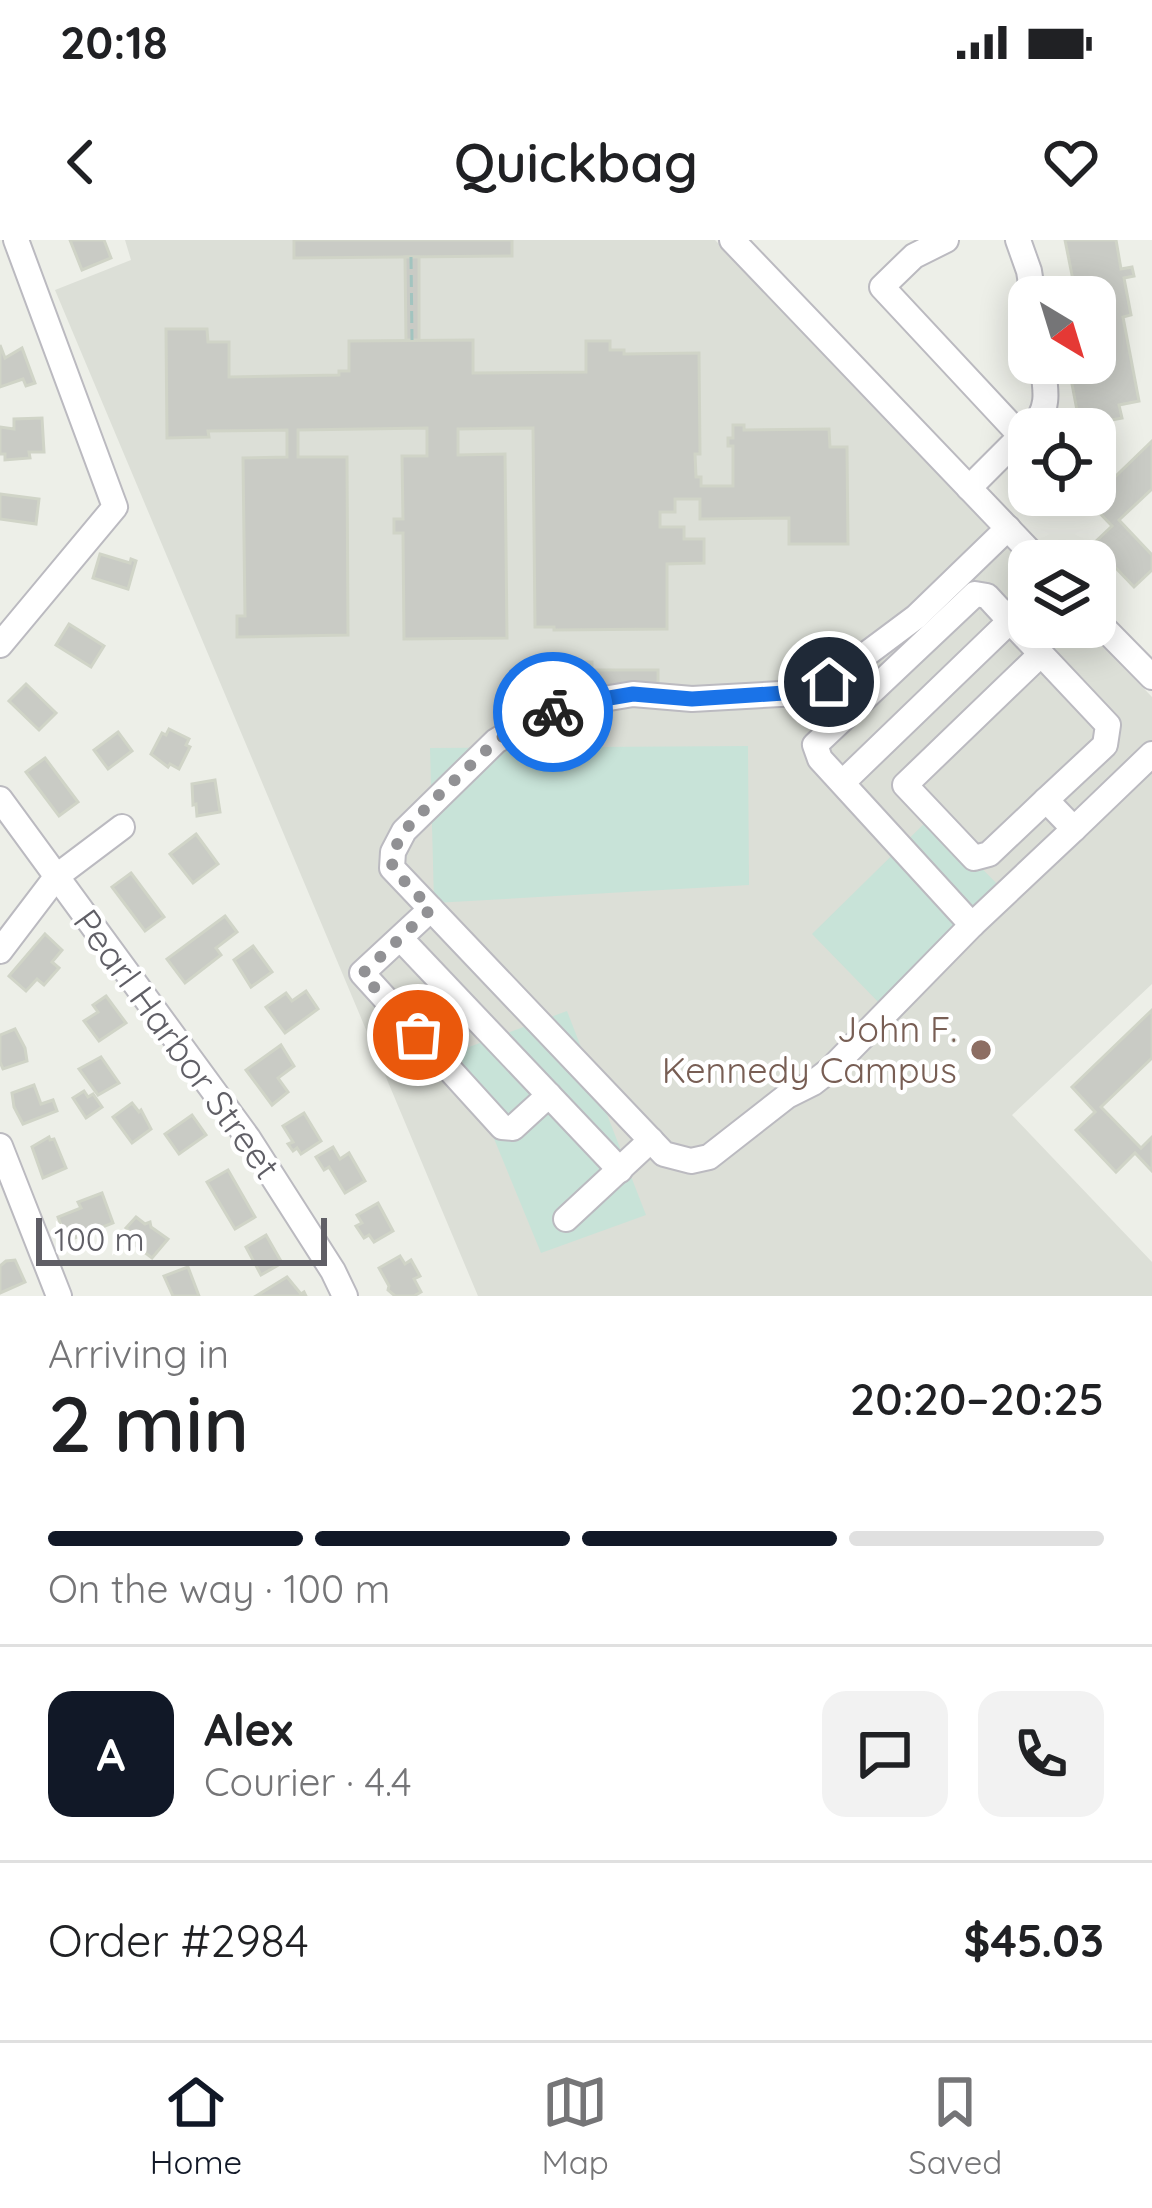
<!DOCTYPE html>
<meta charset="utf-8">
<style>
body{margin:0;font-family:Quicksand,sans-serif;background:#f2f2f2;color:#202124;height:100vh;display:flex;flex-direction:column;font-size:45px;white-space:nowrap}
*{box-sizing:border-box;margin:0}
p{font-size:39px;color:#757577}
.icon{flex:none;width:66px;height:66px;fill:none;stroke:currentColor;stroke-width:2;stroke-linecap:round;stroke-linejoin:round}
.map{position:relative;height:1056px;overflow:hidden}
.side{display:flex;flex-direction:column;background:#fff;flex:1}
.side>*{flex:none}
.needle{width:78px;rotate:142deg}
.tools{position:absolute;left:1008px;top:36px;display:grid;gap:24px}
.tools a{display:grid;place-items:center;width:108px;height:108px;border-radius:24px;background:#fff;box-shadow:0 6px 30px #0003;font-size:60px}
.scale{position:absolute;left:36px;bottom:30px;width:291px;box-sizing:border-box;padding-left:12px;border:6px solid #605f66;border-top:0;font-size:33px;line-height:42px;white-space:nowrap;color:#605f66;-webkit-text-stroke:9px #fff;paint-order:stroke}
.pin{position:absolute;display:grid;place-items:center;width:102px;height:102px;color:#fff;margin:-51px;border:6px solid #fff;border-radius:50%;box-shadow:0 3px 12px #0007}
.courier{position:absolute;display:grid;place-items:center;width:120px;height:120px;margin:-60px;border:9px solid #1a73e8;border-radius:50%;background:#fff;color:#222;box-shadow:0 3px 15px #0007}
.head em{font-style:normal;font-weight:600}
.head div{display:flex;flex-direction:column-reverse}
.head{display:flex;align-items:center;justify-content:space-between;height:204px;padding:0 48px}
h1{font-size:78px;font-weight:600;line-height:90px}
.bar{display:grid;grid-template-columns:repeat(4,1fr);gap:18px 12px;align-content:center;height:144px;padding:0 48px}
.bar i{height:15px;border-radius:9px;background:#e0e0e0}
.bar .active{background:#111827}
.bar p{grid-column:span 4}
.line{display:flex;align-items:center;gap:30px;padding:0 48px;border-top:3px solid #e0e0e0}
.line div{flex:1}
.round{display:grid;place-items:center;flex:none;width:126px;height:126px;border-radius:24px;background:#f2f2f2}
.status{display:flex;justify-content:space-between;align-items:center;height:84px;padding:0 60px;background:#fff;direction:ltr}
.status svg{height:33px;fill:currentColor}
header{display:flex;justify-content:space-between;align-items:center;height:156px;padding:0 48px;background:#fff;font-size:54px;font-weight:600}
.dock{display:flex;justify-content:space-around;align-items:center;height:168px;border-top:3px solid #e0e0e0;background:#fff;font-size:33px;color:#757577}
.dock a{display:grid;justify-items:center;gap:6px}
.dock .active{color:#111827}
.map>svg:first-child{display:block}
.education{fill:#dcdfd7}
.green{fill:#c8e3d8}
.building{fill:#c9cbc5;stroke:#d0d4c7;stroke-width:3}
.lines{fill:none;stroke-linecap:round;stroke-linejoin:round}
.minor-casing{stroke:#bbbac0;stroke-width:28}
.path{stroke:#a2c4bf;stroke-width:3;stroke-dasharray:12 6;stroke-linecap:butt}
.minor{stroke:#fff;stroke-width:24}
.done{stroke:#919194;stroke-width:12;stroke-dasharray:0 21.6}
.route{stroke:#1a73e8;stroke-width:15}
.education-dot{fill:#8d6e63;stroke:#fff;stroke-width:4.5}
.labels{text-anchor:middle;stroke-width:9;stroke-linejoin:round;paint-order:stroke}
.education-label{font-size:36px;fill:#785e54;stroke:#fff;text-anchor:end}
.street-label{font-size:36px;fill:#605f66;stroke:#fff}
</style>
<div class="status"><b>20:18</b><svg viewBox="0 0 49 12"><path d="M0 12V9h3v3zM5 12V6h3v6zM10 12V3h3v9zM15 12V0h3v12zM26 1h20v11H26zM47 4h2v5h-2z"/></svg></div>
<header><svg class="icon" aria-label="back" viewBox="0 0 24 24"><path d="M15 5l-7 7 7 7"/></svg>Quickbag<svg class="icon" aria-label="heart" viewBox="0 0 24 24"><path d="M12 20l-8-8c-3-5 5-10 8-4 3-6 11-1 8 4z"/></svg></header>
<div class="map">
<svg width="1152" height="1056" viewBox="0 0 1152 1056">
<rect width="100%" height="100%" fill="#edefe8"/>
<!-- education -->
<polygon class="education" points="125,0 715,0 1029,329 1029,387 1085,387 1152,457 1152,744 1012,875 1152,1022 1152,1056 478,1056 55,50 131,20"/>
<!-- green -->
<g class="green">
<polygon points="748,506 749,645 434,663 430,508"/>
<polygon points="931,577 1006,653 887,771 812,694"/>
<polygon points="567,771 646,975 541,1013 458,811"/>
</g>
<!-- building -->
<g class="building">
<polygon points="70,0 104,0 111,18 82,30"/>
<polygon points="294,0 512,0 512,16 294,18"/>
<polygon points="1065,0 1116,0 1121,29 1132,27 1134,36 1124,38 1131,75 1123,77 1139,161 1119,165 1122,178 1080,186 1068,123 1095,123 1095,57 1057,57 1057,53 1062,51 1060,43 1073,40"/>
<polygon points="405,17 419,17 419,100 406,100"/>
<polygon points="166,89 207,89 208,102 229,102 229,137 339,135 339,131 349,131 349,101 473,100 473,133 586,132 586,101 610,101 610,110 624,110 624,114 699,113 700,214 695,214 696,237 701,237 701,246 733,246 733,206 728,206 728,198 733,198 733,185 744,185 744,190 829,189 830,207 847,207 848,304 789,304 789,278 700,279 700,259 675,259 675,272 660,272 660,287 684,287 684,299 704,299 704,323 667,324 667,389 554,390 554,387 535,387 533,188 458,189 458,215 505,214 507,398 404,399 403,293 394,293 394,279 403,279 402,216 427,216 427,188 298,190 298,217 347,217 348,395 237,397 237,376 245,376 243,218 287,217 287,190 208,191 209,197 167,198"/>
<polygon points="0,105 5,118 22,108 35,143 26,146 23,139 0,147"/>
<polygon points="42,178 44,212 29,212 30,218 5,220 5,214 0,214 0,187 14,189 14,179"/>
<polygon points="1152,201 1152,249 1119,280 1152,315 1152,330 1134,347 1093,304 1112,286 1089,262"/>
<polygon points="0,254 39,259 36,284 0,279"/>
<polygon points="100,314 130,323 131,319 136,321 128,349 93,338"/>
<polygon points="69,384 104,406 91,427 56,405"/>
<polygon points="577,422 592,422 592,430 658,430 658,448 513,448 513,430 577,430"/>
<polygon points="26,444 56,473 39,490 9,461"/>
<polygon points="169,489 189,499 186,505 190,507 179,529 170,524 168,527 151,514 162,493 166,495"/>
<polygon points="118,492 132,511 108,529 94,510"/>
<polygon points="45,518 78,562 59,576 26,532"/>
<polygon points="215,540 220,572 197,576 196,564 193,565 192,544"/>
<polygon points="196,594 218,624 193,643 170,614"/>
<polygon points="131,633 164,677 145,691 112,647"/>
<polygon points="225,676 237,692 216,708 221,715 185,743 167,719"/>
<polygon points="45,694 62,710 52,722 59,728 44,745 37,739 26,751 9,736"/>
<polygon points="253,706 272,732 251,747 234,720"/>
<polygon points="306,751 318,769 285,793 266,767 286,753 292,761"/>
<polygon points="106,756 126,783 99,801 84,781 98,772 93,765"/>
<polygon points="1152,770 1152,818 1101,867 1141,908 1152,897 1152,931 1135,913 1116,932 1076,890 1095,872 1072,847"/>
<polygon points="15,789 25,808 27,821 3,829 0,822 0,795"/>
<polygon points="281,805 294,826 278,838 288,852 272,865 246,830"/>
<polygon points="101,817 119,843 98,855 79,829"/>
<polygon points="34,845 41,864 53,860 57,871 23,884 14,867 12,853"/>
<polygon points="84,851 88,857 93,854 102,867 86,878 73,858"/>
<polygon points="132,863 139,872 141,870 151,889 132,903 113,877"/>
<polygon points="304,873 321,901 301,914 297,908 293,911 288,904 293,902 283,886"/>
<polygon points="192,875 206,895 179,914 165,894"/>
<polygon points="49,897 50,900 54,899 66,928 43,938 32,907"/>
<polygon points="333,907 340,919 349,913 365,941 345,953 329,927 324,930 316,917"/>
<polygon points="228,930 255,977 235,989 207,942"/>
<polygon points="102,953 113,983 67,1001 58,977 81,968 78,962"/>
<polygon points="378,963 393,991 374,1002 369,995 364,998 356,986 362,983 357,975"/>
<polygon points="136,977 145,984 150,982 151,987 168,999 152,1018 127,999 131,993 126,988"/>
<polygon points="266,995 282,1023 261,1035 246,1007"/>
<polygon points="400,1016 405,1024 411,1020 420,1036 414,1039 421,1052 414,1056 395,1056 388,1050 389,1046 379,1028"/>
<polygon points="15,1020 25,1042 0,1053 0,1026 6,1021"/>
<polygon points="188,1027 199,1056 173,1056 164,1036"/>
<polygon points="287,1037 301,1054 304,1052 306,1056 256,1056"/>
</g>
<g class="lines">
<!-- minor casing -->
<g class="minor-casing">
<g id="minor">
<polyline points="732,0 1039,321"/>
<polyline points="946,0 914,16 882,47 1021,196 969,248"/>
<polyline points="1018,0 1029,31 1033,57"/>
<path d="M1030,189C1051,170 1046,149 1042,123"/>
<polyline points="1029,357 1014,371 1010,381 1108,485 1105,505 1046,560 1074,589 1152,514"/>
<polyline points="1095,379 1152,437"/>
<polyline points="0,405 115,267 16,0"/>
<polyline points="1041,414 905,545 974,618 989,614 1046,560"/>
<polyline points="842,543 820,519 815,505 975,354 987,356 1010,381 842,543 972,685 1074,589"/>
<polyline points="0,559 248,898 333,1031 345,1056"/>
<polyline points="431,669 362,733 502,887 513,888 549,855"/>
<polyline points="972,685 831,829 813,843 787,856 709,917 691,921 664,914 392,628 393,612 404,591 496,501 523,485 568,465 633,454 692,459 799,453 829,442 916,377 1008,288"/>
<polyline points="401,699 620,930"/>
<polyline points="0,711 57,636 122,587"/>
<polyline points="0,906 59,1056"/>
<polyline points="566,979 651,900"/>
</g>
</g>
<!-- path -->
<polyline class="path" points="411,17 412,100"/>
<!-- minor -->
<use href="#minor" class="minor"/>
</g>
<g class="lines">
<!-- done -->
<polyline class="done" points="418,795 362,734 431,669 392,628 393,612 404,591 439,555 496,501 523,484 553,472"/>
<!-- route -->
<polyline class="route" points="553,472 568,465 633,454 692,459 799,452 829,442"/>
</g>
<!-- markers -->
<circle class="education-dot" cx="981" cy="810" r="12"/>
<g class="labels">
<!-- education labels -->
<g class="education-label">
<text x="957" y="802">John F.<tspan x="957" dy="41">Kennedy Campus</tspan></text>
</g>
<!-- street labels -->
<g class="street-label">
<text transform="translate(177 804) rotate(54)" y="13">Pearl Harbor Street</text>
</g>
</g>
</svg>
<div class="tools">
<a><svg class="needle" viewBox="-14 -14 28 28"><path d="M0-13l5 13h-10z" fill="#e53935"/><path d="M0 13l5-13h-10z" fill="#757577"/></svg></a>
<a><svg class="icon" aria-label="locate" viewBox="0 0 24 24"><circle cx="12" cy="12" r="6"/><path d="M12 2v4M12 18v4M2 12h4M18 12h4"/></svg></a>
<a><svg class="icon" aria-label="layers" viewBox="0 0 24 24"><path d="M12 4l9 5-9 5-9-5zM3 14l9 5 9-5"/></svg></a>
</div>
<div class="scale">100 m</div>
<div class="pin" style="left:418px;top:795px;background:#ea580c"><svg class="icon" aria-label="bag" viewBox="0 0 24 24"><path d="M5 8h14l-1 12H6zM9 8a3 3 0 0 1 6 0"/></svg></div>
<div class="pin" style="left:829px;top:442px;background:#1f2937"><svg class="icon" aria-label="home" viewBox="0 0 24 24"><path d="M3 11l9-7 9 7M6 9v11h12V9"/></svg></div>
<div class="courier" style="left:553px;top:472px"><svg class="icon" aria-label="bike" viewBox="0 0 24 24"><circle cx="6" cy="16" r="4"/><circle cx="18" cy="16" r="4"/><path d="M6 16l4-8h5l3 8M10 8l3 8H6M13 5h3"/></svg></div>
</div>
<section class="side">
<div class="head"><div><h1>2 min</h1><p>Arriving in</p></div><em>20:20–20:25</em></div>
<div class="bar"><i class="active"></i><i class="active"></i><i class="active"></i><i></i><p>On the way · 100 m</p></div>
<div class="line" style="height:216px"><b class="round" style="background:#111827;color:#fff">A</b><div><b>Alex</b><p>Courier · 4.4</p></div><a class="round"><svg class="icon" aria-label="chat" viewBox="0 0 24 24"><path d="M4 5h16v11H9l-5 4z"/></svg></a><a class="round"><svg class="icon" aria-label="phone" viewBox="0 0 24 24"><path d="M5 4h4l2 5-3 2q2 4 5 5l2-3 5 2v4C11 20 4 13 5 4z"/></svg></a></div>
<div class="line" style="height:156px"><div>Order #2984</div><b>$45.03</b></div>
</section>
<nav class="dock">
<a class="active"><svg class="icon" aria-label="home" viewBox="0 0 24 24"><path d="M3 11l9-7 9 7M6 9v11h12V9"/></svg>Home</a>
<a><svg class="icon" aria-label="map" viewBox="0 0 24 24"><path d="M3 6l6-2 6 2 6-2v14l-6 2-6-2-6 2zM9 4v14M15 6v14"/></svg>Map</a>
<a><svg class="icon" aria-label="saved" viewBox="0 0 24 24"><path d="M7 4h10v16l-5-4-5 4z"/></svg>Saved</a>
</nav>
